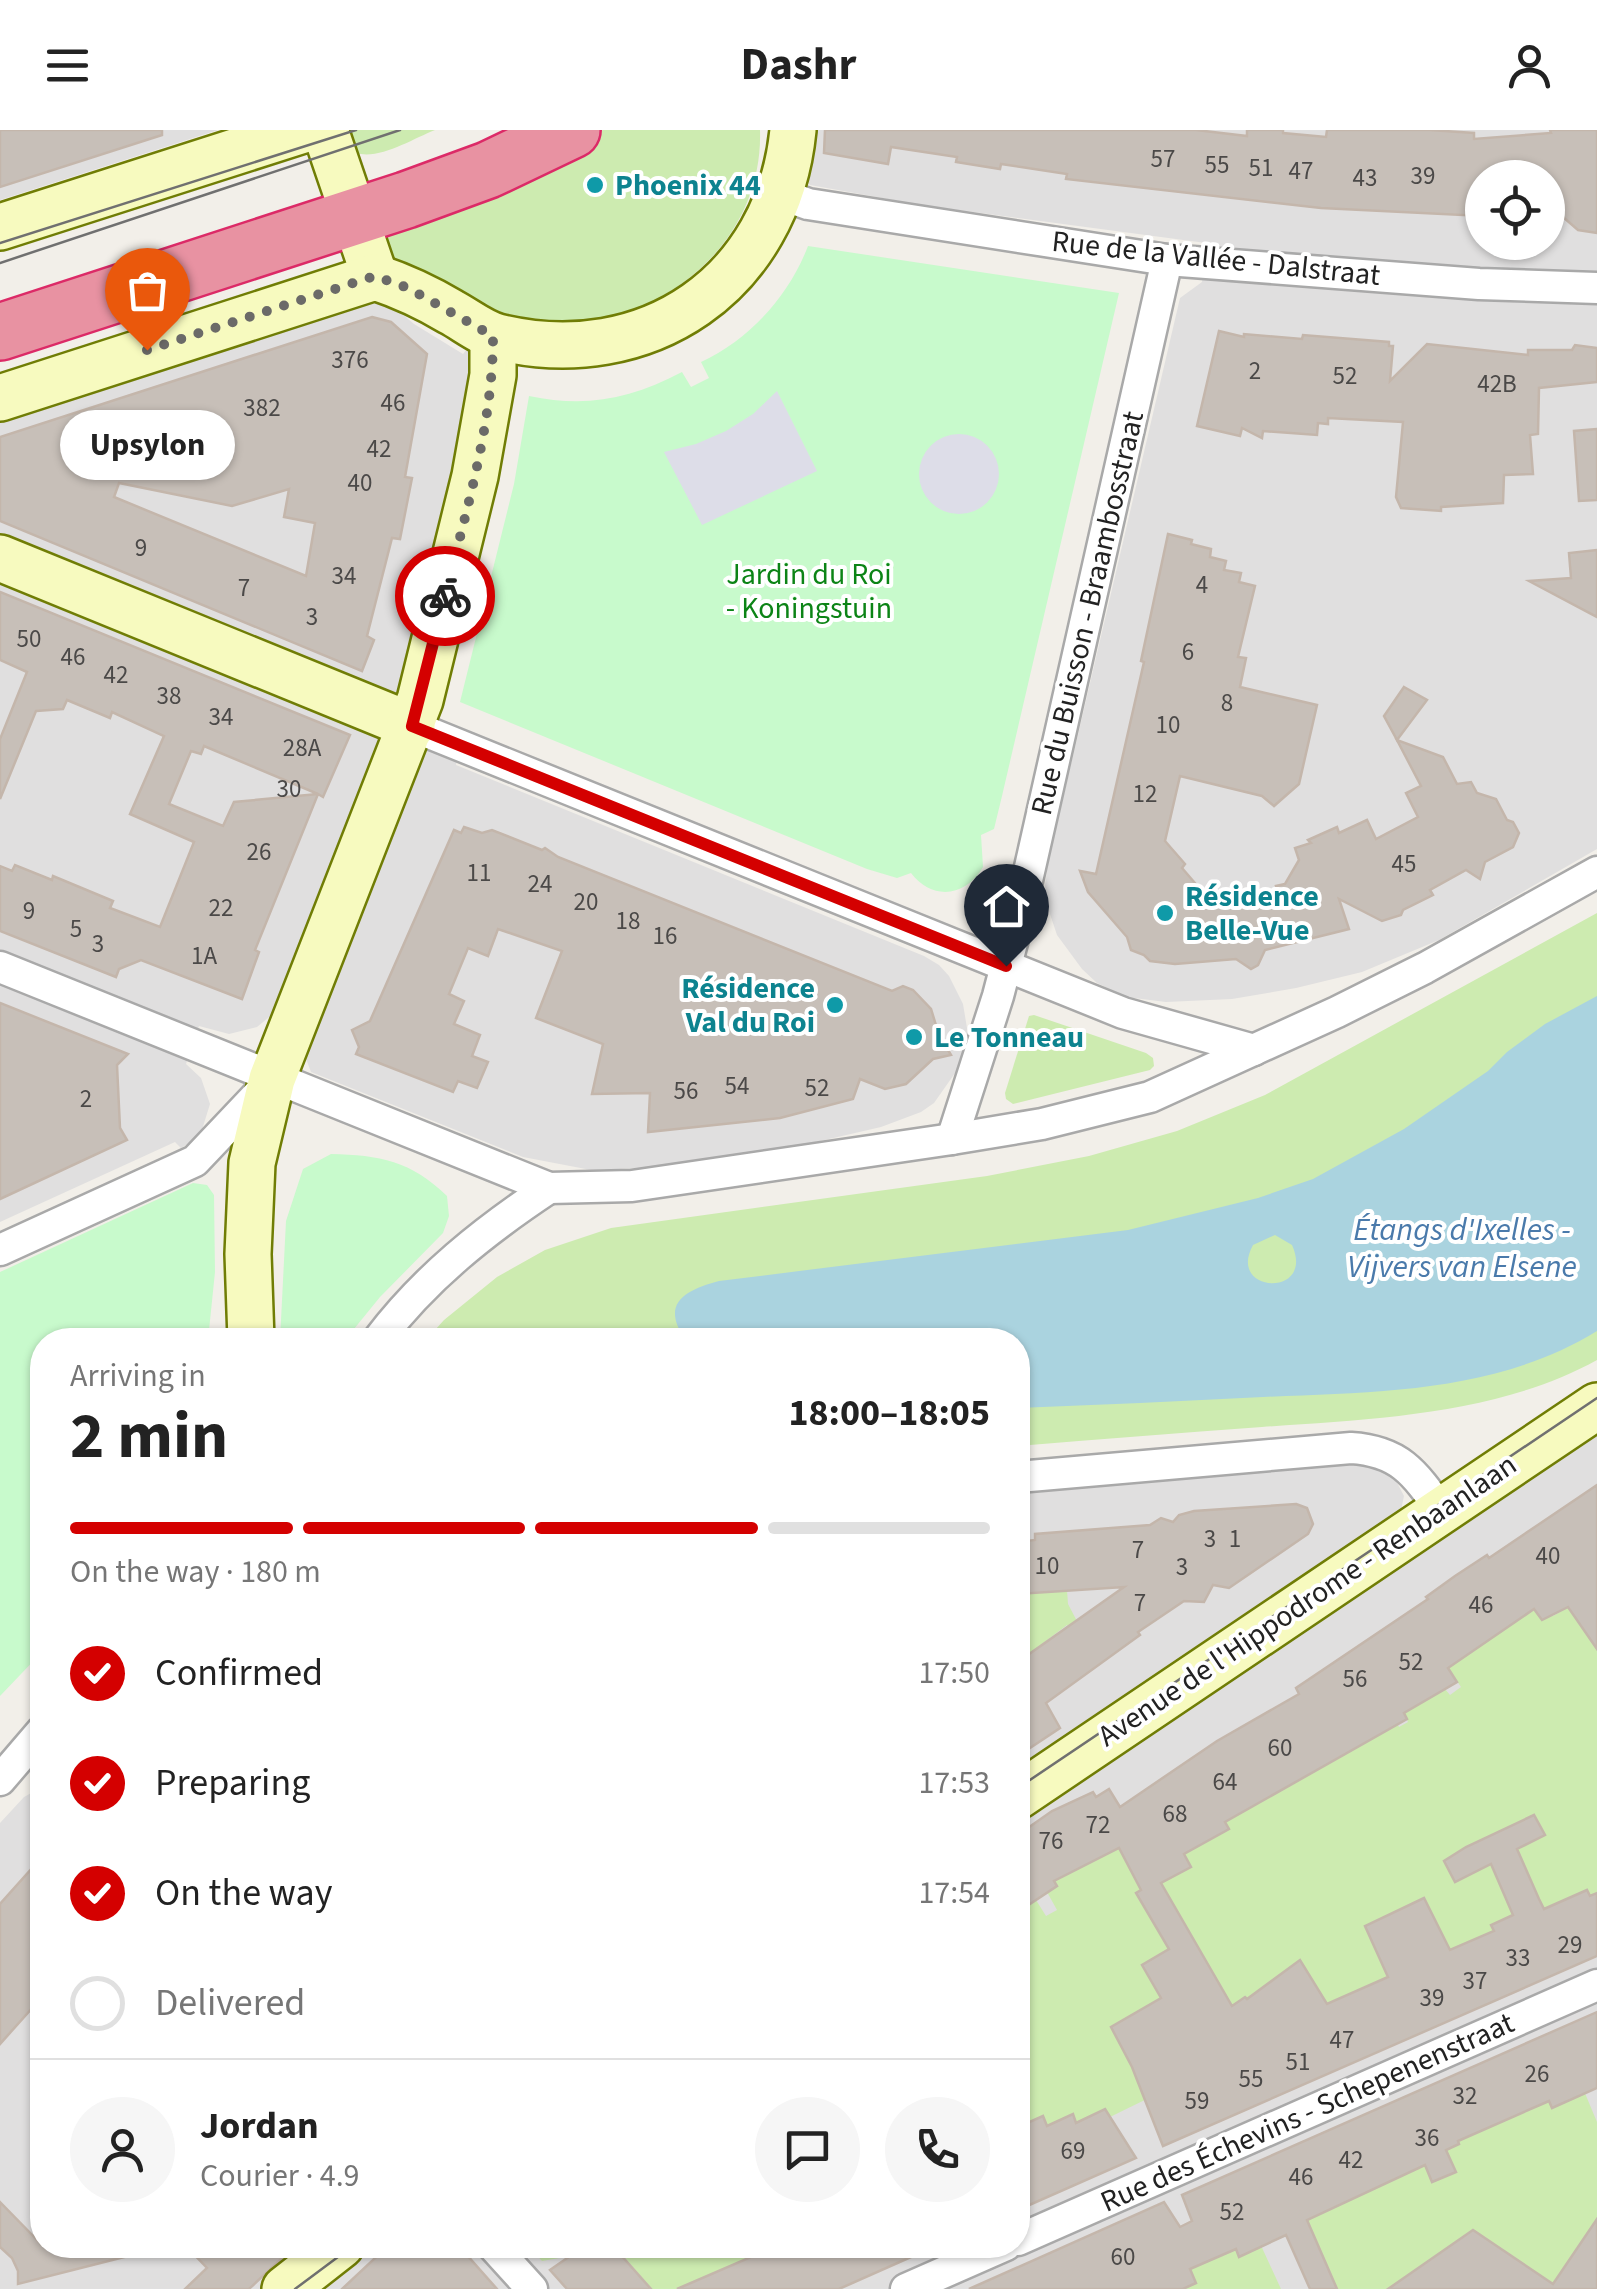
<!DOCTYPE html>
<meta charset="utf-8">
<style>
body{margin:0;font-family:"Source Sans 3",sans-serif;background:#f6f6f6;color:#222;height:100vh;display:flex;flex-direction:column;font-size:38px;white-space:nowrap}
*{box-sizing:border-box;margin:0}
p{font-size:32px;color:#767676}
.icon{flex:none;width:55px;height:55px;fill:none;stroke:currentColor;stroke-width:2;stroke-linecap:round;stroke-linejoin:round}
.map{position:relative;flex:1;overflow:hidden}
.sheet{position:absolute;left:30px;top:1198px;width:1000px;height:930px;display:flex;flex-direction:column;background:#fff;border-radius:40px;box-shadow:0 2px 8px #0004}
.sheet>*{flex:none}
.fabs{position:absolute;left:1465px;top:30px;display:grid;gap:20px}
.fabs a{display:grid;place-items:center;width:100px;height:100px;border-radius:50%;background:#fff;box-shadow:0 2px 8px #0004;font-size:50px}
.pin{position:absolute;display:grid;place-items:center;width:85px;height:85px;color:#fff;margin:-102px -42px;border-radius:50% 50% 50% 0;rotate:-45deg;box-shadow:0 0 10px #0007}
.pin .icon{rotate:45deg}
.courier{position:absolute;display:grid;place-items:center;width:100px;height:100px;margin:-50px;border:8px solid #d40000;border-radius:50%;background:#fff;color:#222;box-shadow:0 2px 12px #0007}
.bubble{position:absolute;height:70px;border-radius:35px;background:#fff;box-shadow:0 2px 8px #0004;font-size:32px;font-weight:700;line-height:70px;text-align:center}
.head em{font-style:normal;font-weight:700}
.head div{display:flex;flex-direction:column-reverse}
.head{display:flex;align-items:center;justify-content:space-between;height:170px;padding:0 40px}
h1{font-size:65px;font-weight:700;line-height:75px}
.bar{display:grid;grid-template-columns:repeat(4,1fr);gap:15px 10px;align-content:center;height:120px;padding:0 40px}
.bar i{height:12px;border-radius:8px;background:#e0e0e0}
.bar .current{background:#d40000}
.bar p{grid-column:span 4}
.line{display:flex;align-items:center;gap:25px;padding:0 40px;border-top:2px solid #e0e0e0}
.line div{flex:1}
.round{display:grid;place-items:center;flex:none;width:105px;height:105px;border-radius:52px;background:#f6f6f6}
ol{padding:0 40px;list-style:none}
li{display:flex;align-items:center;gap:30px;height:110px}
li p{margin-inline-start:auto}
li .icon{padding:10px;border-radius:50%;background:#d40000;color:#fff;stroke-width:4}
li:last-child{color:#767676}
li i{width:55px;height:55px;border:5px solid #e0e0e0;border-radius:50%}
header{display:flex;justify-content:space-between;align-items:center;height:130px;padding:0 40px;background:#fff;font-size:45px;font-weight:700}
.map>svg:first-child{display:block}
.residential{fill:#e0dfdf;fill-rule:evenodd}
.grass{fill:#cdebb0;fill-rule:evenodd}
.park{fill:#c8facc}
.plaza{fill:#dddde8}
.water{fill:#aad3df;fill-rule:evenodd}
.building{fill:#c7bfb8;stroke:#c4b6ab;stroke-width:2.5;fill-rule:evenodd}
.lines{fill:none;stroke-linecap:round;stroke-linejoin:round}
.street-casing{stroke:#a9a9a9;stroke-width:35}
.secondary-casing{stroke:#707d05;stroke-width:50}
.highway-casing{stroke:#dc2a67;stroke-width:60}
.street{stroke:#fff;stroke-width:30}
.secondary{stroke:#f7fabf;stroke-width:45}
.highway{stroke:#e892a2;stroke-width:55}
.tram{stroke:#707070;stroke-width:2.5}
.done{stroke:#6b6a68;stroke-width:10;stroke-dasharray:0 18}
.route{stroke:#d40000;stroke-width:12}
.culture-dot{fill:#0f9aa8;stroke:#fff;stroke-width:4}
.labels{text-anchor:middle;stroke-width:8;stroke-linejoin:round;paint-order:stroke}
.number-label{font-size:25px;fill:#4b4948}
.culture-label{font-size:30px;font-weight:bold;fill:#0d838f;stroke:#fff;text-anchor:start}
.street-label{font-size:30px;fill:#222;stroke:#fff}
.park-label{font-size:30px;fill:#0c8416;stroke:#fff}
.water-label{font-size:32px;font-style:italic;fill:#4a7aab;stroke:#fff}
</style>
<header><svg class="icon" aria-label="menu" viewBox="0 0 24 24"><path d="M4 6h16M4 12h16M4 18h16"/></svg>Dashr<svg class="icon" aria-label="person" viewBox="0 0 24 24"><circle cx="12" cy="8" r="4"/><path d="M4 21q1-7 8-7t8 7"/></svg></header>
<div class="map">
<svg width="1597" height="2159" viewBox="0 0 1597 2159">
<rect width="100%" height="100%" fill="#f2efe9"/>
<!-- residential -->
<g class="residential">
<polygon points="0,0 218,0 0,70"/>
<path d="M812,0H1597V719L1439,810L1362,842L1296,858L1232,869L1166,872L1126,867L1097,853L1082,839L1057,805L1048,778L1045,756L1048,733L1180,168L1202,152L1206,113L921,75L810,55L801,44L802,37H810ZM1482,48H1548V112H1482Z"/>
<polygon points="366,168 405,177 401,183 414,194 463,224 467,219 472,226 424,620 432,618 458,626 456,635 924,826 939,835 949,846 963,874 968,904 960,936 934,973 921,982 881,997 777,1021 645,1038 591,1040 523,1027 311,942 303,921 274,883 257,897 229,904 199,896 186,934 201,948 210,974 201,1003 191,1012 181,1018 175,1012 0,1092 0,293 289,200 288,193"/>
<polygon points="1597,1302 1597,2159 0,2159 0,1693 24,1667 42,1657 42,2115 1018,2115 1018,1363 1332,1336 1338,1329 1360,1328 1392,1343 1404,1366 1400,1385"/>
</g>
<!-- grass -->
<g class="grass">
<path d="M348,0H435C412,9 380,30 356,23Z"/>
<path d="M603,0H760C764,122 645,208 531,191C482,184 433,152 390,129L382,102Z"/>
<path d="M1597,783V1230C1498,1285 1373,1289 1262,1297C1180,1303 1099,1309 1018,1316V1210H426L444,1190L497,1147L545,1120L611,1098L987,1046L1089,1026L1177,1001L1265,965Z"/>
<polygon points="1034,885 1146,923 1153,928 1154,936 1150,940 1013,974 1006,969 1005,963 1029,886"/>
<polygon points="1067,1460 1068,1474 1079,1495 1071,1500 1067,1495 1018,1532 1018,1464"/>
<path d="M1559,1464L1597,1519V1763L1590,1766L1587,1760L1563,1770L1571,1791L1552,1798L1540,1770L1526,1776L1519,1799L1494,1801L1339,1869L1341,1874L1110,1987L1104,1979L1076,1993L1073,1985L1047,1996L1043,1987L1018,1997V1782L1036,1770L1046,1786L1057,1780L1047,1762L1057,1756L1055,1751L1085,1734L1090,1715L1098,1729L1119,1718L1176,1745L1191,1737L1180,1717L1203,1705L1207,1712L1228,1700L1224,1691L1393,1584L1399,1597L1408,1592L1400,1575L1445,1559L1450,1565L1461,1557L1448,1538L1534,1479L1553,1486L1560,1482L1552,1469ZM1465,1717L1518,1720L1528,1743L1501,1755L1491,1734L1481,1739L1477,1734L1444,1731ZM1159,1750L1233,1878L1244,1867L1247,1869L1191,1920L1142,1836L1169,1819L1137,1763Z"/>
<polygon points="1582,1956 1597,1992 1597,2094 1554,2155 1473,2100 1388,2159 1337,2159 1307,2090 1401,2046 1422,2028 1432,2052 1455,2042 1446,2020 1459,2014 1456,2007 1549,1971 1552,1978"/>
<polygon points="1258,2109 1281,2159 1183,2159 1181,2121 1235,2119 1240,2127"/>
<polygon points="528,2115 537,2115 543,2124 556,2115 586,2115 598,2133 578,2148 565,2127 542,2131"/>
<polygon points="619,2115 779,2115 693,2152 696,2159 652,2159 618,2120"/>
</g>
<!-- park -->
<g class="park">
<path d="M808,116L1119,163L1002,666L994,699L981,705L983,737C966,767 932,771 911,743L897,748L867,739L460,572L514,354L529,266C587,278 630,269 682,242L691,257L709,248L701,232C749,210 789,166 808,116Z"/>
<path d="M331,1024C380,1025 411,1031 447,1066L449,1086L443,1103L380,1167L345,1210H280L286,1091L303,1039Z"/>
<polygon points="193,1053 207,1055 214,1065 215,1142 208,1210 42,1210 42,1522 0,1566 0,1142"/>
</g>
<!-- plaza -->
<g class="plaza">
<polygon points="777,261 817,341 702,395 664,322 696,314 726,301 753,284"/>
<circle cx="959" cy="344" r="40"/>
</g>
<!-- water -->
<path class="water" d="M1597,866V1201C1496,1263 1377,1262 1263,1267C1181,1271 1099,1275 1018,1278V1210H686C659,1173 686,1160 719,1151L1128,1100L1258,1068L1313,1049L1404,999L1488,941L1507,922L1545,894ZM1275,1105L1292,1115C1316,1168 1226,1164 1253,1115Z"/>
<!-- building -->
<g class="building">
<polygon points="0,0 162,0 162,5 0,57"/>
<polygon points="825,0 1196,0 1247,6 1247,0 1283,0 1283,3 1326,7 1327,0 1430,0 1474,3 1474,9 1551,3 1550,0 1597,0 1597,103 1578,100 1548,74 1548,48 1482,48 1482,86 1321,78 1066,49 1067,44 1001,34 1000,39 956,32 957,27 891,17 888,34 824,23"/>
<path d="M372,187L391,192L427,224L405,347L412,348L400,409L392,408L367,506L374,510L362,541L0,391V307ZM119,353L232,376L289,359L284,387L315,393L306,446L114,367Z"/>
<polygon points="1219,201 1244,207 1244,204 1302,209 1303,205 1389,212 1389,216 1393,216 1390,251 1427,214 1528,225 1528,220 1572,220 1575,215 1597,218 1597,252 1539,258 1538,304 1530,305 1533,344 1504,345 1503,373 1441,377 1441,381 1401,378 1396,367 1403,292 1328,288 1328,294 1318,293 1317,305 1263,301 1262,308 1242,298 1240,306 1197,296"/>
<polygon points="1597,299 1597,370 1579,371 1574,301"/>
<polygon points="1168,404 1192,410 1191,414 1211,419 1210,427 1226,431 1224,440 1241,443 1239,452 1255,456 1238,527 1246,528 1240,557 1317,575 1299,654 1274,676 1262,666 1180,646 1165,711 1185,734 1182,738 1213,774 1279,765 1276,756 1285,754 1299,730 1295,718 1311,713 1308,710 1337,697 1339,703 1367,690 1376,709 1418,687 1406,663 1421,656 1397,610 1443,627 1457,654 1471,652 1477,663 1496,669 1507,690 1513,692 1519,703 1513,717 1485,732 1480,749 1466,740 1430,760 1433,765 1403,780 1401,785 1382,791 1339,769 1349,799 1265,820 1258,835 1251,839 1236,829 1175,834 1150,831 1144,825 1131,820 1127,807 1088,762 1080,741 1096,744 1144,532 1141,531"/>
<polygon points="1597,420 1597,487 1529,451 1571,448 1569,423"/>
<path d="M0,462L350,605L323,667L318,664L255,820L259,822L242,869L141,830L119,839L116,847L0,801V736L12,741L15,735L52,750L53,746L113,771L110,778L160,797L194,712L130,684L164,606L112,582L110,588L67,570L63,579L36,581L0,669V609L27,542L0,530ZM204,616L318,664L234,672L223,696L169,674L191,621L201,624Z"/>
<polygon points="1404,557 1427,570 1397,610 1384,586"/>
<polygon points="464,697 482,703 492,700 542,720 545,718 558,727 892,861 903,856 913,860 931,879 939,905 951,925 933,929 906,954 885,959 860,949 853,969 780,988 648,1002 650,963 592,964 603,914 536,888 562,821 498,799 488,826 468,818 449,864 464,871 454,894 480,905 472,926 488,932 477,958 458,951 453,962 356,924 359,917 352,900 370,891 454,700 461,703"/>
<polygon points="0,873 128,924 117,935 120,998 127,1010 0,1069"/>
<polygon points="1597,1355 1597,1519 1568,1477 1542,1490 1534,1479 1448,1538 1457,1552 1404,1583 1407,1589 1225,1692 1229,1699 1184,1724 1191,1737 1161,1753 1232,1876 1245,1867 1247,1869 1300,1830 1327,1874 1388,1847 1365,1796 1424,1768 1450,1820 1494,1801 1491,1795 1513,1785 1491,1734 1455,1752 1444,1731 1466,1717 1534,1685 1545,1705 1517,1719 1539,1769 1544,1779 1587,1760 1590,1766 1597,1763 1597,1826 1163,2016 1132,1937 1111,1897 1161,1868 1142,1835 1169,1819 1136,1763 1141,1760 1119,1718 1054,1751 1057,1756 1018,1782 1018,1705 1052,1681 1093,1662 1096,1667 1109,1659 1120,1677 1217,1611 1299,1564 1296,1558 1428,1469 1426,1467 1455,1446 1487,1425 1489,1428"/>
<polygon points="1296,1374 1307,1378 1313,1394 1308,1404 1229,1458 1213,1455 1204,1472 1184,1471 1138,1502 1140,1505 1046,1573 1060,1598 1018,1626 1018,1532 1124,1457 1018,1464 1018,1412 1035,1410 1035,1404 1150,1395 1161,1388 1173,1392 1179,1385 1194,1381"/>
<polygon points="42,1727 42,1867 0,1914 0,1774"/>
<polygon points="1597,1882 1597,1958 1552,1978 1549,1971 1458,2011 1459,2014 1446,2020 1456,2042 1432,2052 1425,2035 1307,2090 1337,2159 1310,2159 1286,2105 1239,2127 1236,2119 1190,2139 1196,2153 1183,2159 969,2159 1164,2072 1180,2097 1192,2091 1182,2065"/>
<polygon points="1105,1979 1136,2028 1018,2080 1018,1997 1043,1986 1047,1996 1073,1984 1076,1993"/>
<polygon points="0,2072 42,2115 139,2115 140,2123 18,2154 18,2141 12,2128 0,2117"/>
<polygon points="1597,2089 1597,2159 1388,2159 1473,2100 1553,2154"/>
<polygon points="185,2115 296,2115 249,2159 185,2159 207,2138"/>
<polygon points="389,2115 458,2115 497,2159 342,2159"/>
<polygon points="586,2115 612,2115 651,2159 567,2159 550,2140"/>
<polygon points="779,2115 938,2115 839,2159 677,2159"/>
</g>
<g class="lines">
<!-- street casing -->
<g class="street-casing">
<g id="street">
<polyline points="780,64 808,74 1167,130 1479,154 1597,158"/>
<polyline points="412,596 1123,883 1254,920"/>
<polyline points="0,837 549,1058 632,1056 952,1009 1042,994 1150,967 1337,882 1425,838 1597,742"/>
<polyline points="952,1009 998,866 1019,786 1167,130"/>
<polyline points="0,1120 195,1031 267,955"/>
<path d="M378,1210C425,1148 484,1101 549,1058"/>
<path d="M1018,1347L1351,1318C1399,1321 1414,1342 1441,1380"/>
<polyline points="0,1650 42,1601"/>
<polyline points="1018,2110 1597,1855"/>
<polyline points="492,2115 532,2159"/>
<polyline points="906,2159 1006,2115"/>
</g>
</g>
<!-- secondary casing -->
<g class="secondary-casing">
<g id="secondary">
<polyline points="325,0 375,147"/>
<polyline points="0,97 303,0"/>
<path d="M0,268L375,147C402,156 426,167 451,182C466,190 482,203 498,207C647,243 778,153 793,0"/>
<polyline points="0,428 412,596"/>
<polyline points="251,1210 248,1124 252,1033 272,949 420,570 475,346 493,245 493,206"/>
<polyline points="1018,1666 1597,1276"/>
<polyline points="285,2159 341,2115"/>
</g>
</g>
<!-- highway casing -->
<g class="highway-casing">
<polyline id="highway" points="0,202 406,70 488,40 572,0"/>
</g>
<!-- street -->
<use href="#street" class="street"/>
<!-- secondary -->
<use href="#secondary" class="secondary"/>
<!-- highway -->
<use href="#highway" class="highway"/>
<!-- tram -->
<g class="tram">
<polyline points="0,113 356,0"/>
<polyline points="0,133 400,0"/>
<polyline points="1018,1658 1597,1268"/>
<polyline points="295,2159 354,2115"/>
</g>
</g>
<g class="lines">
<!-- done -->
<path class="done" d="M147,220L375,146L408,158L493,206C493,294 466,381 445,466"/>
<!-- route -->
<polyline class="route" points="445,466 412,596 1006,836"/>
</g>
<!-- markers -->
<g class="culture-dot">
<circle cx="595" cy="55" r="10"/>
<circle cx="1165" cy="783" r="10"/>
<circle cx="835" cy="875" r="10"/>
<circle cx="914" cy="907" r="10"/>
</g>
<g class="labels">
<!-- number labels -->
<g class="number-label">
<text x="1163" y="37">57</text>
<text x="1217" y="43">55</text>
<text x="1261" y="46">51</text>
<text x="1301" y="49">47</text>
<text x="1423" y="54">39</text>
<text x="1365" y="56">43</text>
<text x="350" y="238">376</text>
<text x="1255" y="249">2</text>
<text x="1345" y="254">52</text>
<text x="1497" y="262">42B</text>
<text x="393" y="281">46</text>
<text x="262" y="286">382</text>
<text x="379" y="327">42</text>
<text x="360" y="361">40</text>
<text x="141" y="426">9</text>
<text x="344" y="454">34</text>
<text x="1202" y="463">4</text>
<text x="244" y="466">7</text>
<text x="312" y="495">3</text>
<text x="29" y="517">50</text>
<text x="1188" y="530">6</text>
<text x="73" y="535">46</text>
<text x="116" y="553">42</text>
<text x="169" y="574">38</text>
<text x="1227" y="581">8</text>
<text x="221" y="595">34</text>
<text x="1168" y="603">10</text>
<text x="302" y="626">28A</text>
<text x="289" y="667">30</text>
<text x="1145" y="672">12</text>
<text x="259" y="730">26</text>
<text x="1404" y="742">45</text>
<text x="479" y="751">11</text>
<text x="540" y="762">24</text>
<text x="586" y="780">20</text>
<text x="221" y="786">22</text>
<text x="29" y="789">9</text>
<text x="628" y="799">18</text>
<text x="76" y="807">5</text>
<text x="665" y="814">16</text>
<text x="98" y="822">3</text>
<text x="204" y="834">1A</text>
<text x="737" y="964">54</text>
<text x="817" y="966">52</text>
<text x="686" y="969">56</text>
<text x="86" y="977">2</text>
<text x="1210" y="1417">3</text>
<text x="1235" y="1417">1</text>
<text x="1138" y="1428">7</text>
<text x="1548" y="1434">40</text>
<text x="1047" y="1444">10</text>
<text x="1182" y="1445">3</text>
<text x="1140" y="1481">7</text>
<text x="1481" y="1483">46</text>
<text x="1411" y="1540">52</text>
<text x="1355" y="1557">56</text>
<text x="1280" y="1626">60</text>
<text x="1225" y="1660">64</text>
<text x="1175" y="1692">68</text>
<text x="1098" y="1703">72</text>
<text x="1051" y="1719">76</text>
<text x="1570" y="1823">29</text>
<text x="1518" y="1836">33</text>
<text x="1475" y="1859">37</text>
<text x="1432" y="1876">39</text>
<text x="1342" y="1918">47</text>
<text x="1298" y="1940">51</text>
<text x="1537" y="1952">26</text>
<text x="1251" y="1957">55</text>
<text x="1465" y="1974">32</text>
<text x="1197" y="1979">59</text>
<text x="1427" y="2016">36</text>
<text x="1073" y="2029">69</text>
<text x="1351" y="2038">42</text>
<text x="1301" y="2055">46</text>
<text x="1232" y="2090">52</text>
<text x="1123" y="2135">60</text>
</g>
<!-- culture labels -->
<g class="culture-label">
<text x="615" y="65">Phoenix 44</text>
<text x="1185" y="776">Résidence<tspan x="1185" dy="34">Belle-Vue</tspan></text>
<text x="815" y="868" text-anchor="end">Résidence<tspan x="815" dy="34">Val du Roi</tspan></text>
<text x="934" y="917">Le Tonneau</text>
</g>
<!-- street labels -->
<g class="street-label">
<text transform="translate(1216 128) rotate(6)" y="10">Rue de la Vallée - Dalstraat</text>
<text transform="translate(1087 483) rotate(-77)" y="10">Rue du Buisson - Braambosstraat</text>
<text transform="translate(1307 1470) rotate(-34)" y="10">Avenue de l'Hippodrome - Renbaanlaan</text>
<text transform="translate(1307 1982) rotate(-24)" y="10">Rue des Échevins - Schepenenstraat</text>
</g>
<!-- park labels -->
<g class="park-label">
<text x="809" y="454">Jardin du Roi<tspan x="809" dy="34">- Koningstuin</tspan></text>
</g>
<!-- water labels -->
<g class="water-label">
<text x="1462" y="1110">Étangs d'Ixelles -<tspan x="1462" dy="37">Vijvers van Elsene</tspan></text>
</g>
</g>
</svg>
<div class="fabs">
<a><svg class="icon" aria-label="locate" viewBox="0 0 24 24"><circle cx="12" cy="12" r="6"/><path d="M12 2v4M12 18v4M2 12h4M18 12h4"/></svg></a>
</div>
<div class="pin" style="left:147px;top:220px;background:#ea580c"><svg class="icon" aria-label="bag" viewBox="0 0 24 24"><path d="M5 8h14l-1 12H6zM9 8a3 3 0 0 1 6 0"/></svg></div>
<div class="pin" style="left:1006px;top:836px;background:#1f2937"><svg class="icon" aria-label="home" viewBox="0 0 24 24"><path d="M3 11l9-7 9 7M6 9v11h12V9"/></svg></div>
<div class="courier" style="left:445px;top:466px"><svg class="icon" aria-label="bike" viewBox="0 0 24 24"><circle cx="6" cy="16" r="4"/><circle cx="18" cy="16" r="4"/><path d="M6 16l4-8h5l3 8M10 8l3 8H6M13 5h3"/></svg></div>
<div class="bubble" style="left:60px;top:280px;width:175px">Upsylon</div>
<section class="sheet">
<div class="head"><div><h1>2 min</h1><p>Arriving in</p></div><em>18:00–18:05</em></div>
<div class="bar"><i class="current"></i><i class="current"></i><i class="current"></i><i></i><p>On the way · 180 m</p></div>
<ol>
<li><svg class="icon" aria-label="check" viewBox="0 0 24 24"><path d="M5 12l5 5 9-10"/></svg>Confirmed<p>17:50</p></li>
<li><svg class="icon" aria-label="check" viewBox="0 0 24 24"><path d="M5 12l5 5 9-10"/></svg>Preparing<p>17:53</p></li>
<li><svg class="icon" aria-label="check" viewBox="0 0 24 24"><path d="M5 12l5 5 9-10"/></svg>On the way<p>17:54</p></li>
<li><i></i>Delivered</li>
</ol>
<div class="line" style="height:180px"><a class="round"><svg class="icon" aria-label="person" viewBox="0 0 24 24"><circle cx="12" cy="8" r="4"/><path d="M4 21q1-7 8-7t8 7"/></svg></a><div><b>Jordan</b><p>Courier · 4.9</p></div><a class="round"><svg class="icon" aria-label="chat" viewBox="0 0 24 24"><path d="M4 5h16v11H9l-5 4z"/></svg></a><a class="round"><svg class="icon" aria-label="phone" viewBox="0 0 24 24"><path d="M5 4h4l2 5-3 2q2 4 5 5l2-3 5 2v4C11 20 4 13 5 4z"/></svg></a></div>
</section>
</div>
